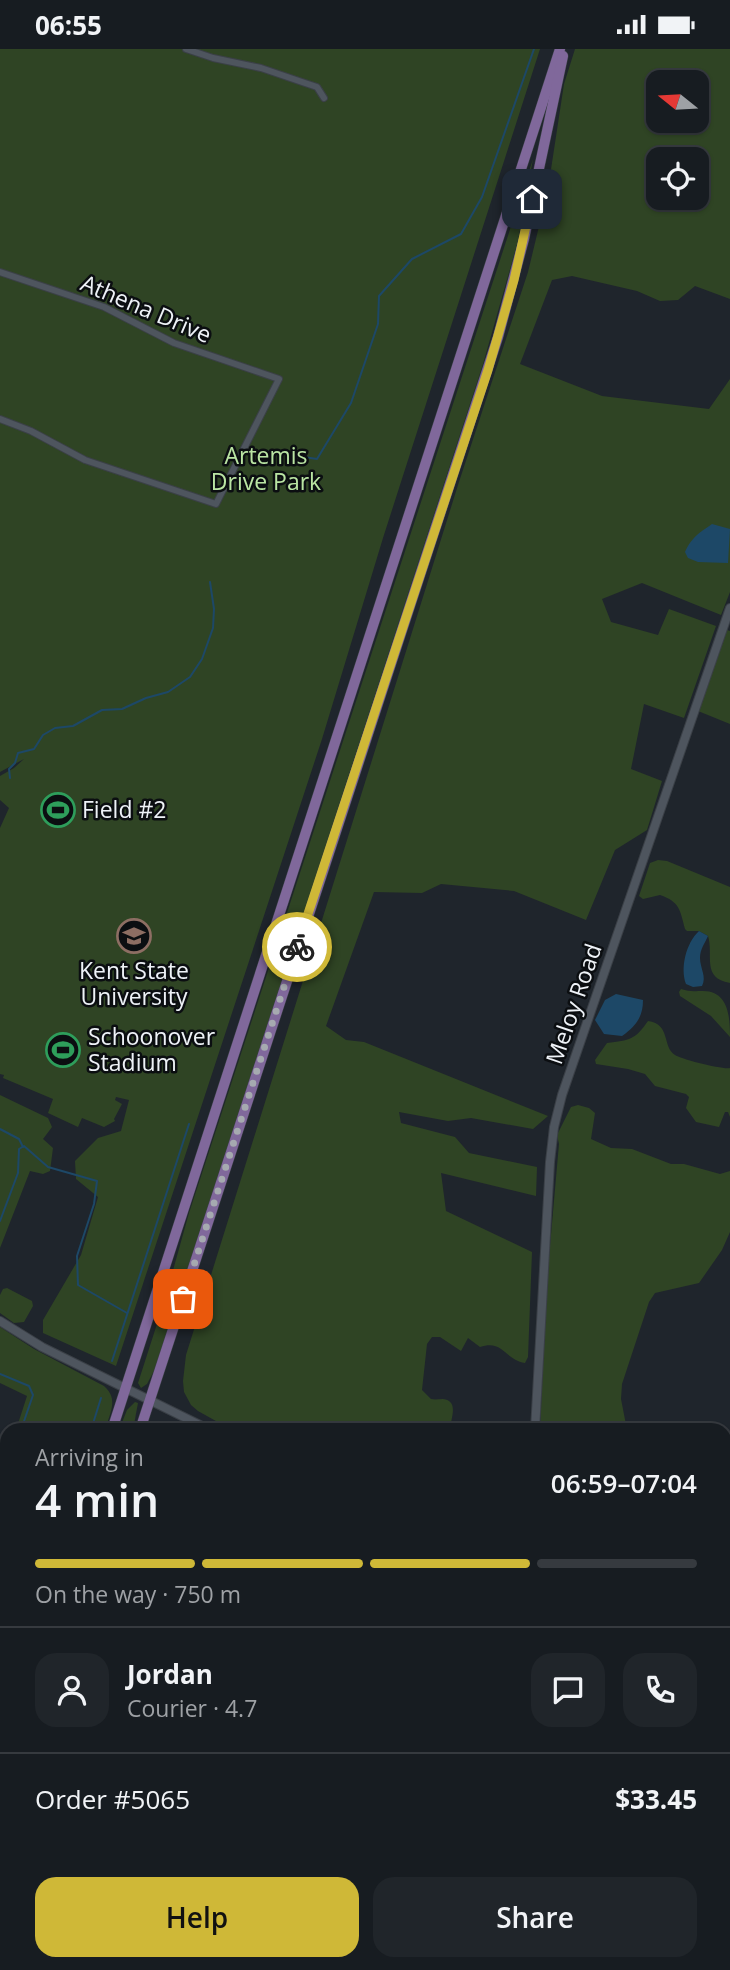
<!DOCTYPE html>
<meta charset="utf-8">
<style>
body{margin:0;font-family:"Open Sans",sans-serif;background:#20252a;color:#f1f3f6;height:100vh;display:flex;flex-direction:column;font-size:26px;white-space:nowrap}
*{box-sizing:border-box;margin:0}
p{font-size:23px;color:#9ea1a5}
.icon{flex:none;width:38px;height:38px;fill:none;stroke:currentColor;stroke-width:2;stroke-linecap:round;stroke-linejoin:round}
.map{position:relative;flex:1;overflow:hidden}
.drawer{position:absolute;left:0px;top:1374px;width:732px;height:548px;display:flex;flex-direction:column;background:#171c21;border-radius:21px 21px 0 0;box-shadow:0 2px 5px #0004,0 0 0 2px #363a3f}
.drawer>*{flex:none}
.needle{width:46px;rotate:288deg}
.fabs{position:absolute;left:646px;top:21px;display:grid;gap:14px}
.fabs a{display:grid;place-items:center;width:63px;height:63px;border-radius:14px;background:#171c21;box-shadow:0 2px 5px #0004,0 0 0 2px #363a3f;font-size:35px}
.pin{position:absolute;display:grid;place-items:center;width:60px;height:60px;color:#fff;margin:-30px;border-radius:14px;box-shadow:0 4px 10px #0006}
.courier{position:absolute;display:grid;place-items:center;width:70px;height:70px;margin:-35px;border:5px solid #cfb837;border-radius:50%;background:#fff;color:#222;box-shadow:0 2px 9px #0007}
.head em{font-style:normal;font-weight:600}
.head div{display:flex;flex-direction:column-reverse}
.head{display:flex;align-items:center;justify-content:space-between;height:119px;padding:0 35px}
h1{font-size:46px;font-weight:600;line-height:52px}
.bar{display:grid;grid-template-columns:repeat(4,1fr);gap:10px 7px;align-content:center;height:84px;padding:0 35px}
.bar i{height:9px;border-radius:5px;background:#363a3f}
.bar .on{background:#cfb837}
.bar p{grid-column:span 4}
.line{display:flex;align-items:center;gap:18px;padding:0 35px;border-top:2px solid #363a3f}
.line div{flex:1}
.round{display:grid;place-items:center;flex:none;width:74px;height:74px;border-radius:21px;background:#20252a}
.button{display:flex;gap:14px;margin-top:auto;padding:14px 35px}
.button a{flex:1;height:80px;border-radius:21px;background:#cfb837;color:#111;font-size:28px;font-weight:600;line-height:80px;text-align:center}
.button a+a{background:#20252a;color:#f1f3f6}
.status{display:flex;justify-content:space-between;align-items:center;height:49px;padding:0 35px;background:#171c21;direction:ltr}
.status svg{height:19px;fill:currentColor}
.map>svg:first-child{display:block}
.built{fill:#232e3a}
.medical{fill:#38281e}
.green{fill:#2f4424;fill-rule:evenodd}
.water{fill:#1d4867}
.lines{fill:none;stroke-linecap:round;stroke-linejoin:round}
.stream{stroke:#1d4867;stroke-width:2}
.minor-casing{stroke:#3b4047;stroke-width:8}
.tertiary-casing{stroke:#3b4047;stroke-width:10}
.primary-casing{stroke:#3b4047;stroke-width:11}
.minor{stroke:#4e555e;stroke-width:6}
.tertiary{stroke:#4e555e;stroke-width:8}
.primary{stroke:#80689b;stroke-width:10}
.done{stroke:#a6aab0;stroke-width:7;stroke-dasharray:0 12.6}
.route{stroke:#cfb837;stroke-width:9}
.labels{text-anchor:middle;stroke-width:5;stroke-linejoin:round;paint-order:stroke}
.street-label{font-size:23px;fill:#eef2f7;stroke:#0b0e11}
.park-label{font-size:23px;fill:#bae5a3;stroke:#0b0e11}
.poi-label{font-size:23px;fill:#eef2f7;stroke:#0b0e11;text-anchor:start}
</style>
<div class="status"><b>06:55</b><svg viewBox="0 0 49 12"><path d="M0 12V9h3v3zM5 12V6h3v6zM10 12V3h3v9zM15 12V0h3v12zM26 1h20v11H26zM47 4h2v5h-2z"/></svg></div>
<div class="map">
<svg width="730" height="1921" viewBox="0 0 730 1921">
<rect width="100%" height="100%" fill="#1f252c"/>
<!-- built -->
<polygon class="built" points="89,1915 89,1914 154,1915 152,1921 91,1921"/>
<!-- medical -->
<polygon class="medical" points="7,1864 7,1914 85,1915 87,1921 0,1921 0,1887"/>
<!-- green -->
<g class="green">
<polygon points="0,0 540,0 383,489 322,690 116,1317 43,1284 43,1271 81,1206 98,1148 76,1130 75,1112 98,1089 121,1082 129,1051 116,1048 115,1051 122,1055 114,1070 115,1072 104,1078 82,1069 78,1078 48,1064 53,1050 3,1029 4,1026 0,1025 0,779 9,759 0,751 0,727 14,719 24,710 0,723"/>
<path d="M575,0H730V250L695,237L678,251L660,252L637,242L572,227L552,231L520,315L602,347L709,360L730,330V543L721,566L642,534L602,550L611,573L658,586L669,560L716,577L684,669L644,655L631,720L662,732L647,781L615,801L586,871L514,842L441,835L422,844L374,843L326,977L346,991L364,993L548,1067L533,1080L471,1069L448,1072L399,1063L401,1074L455,1088L469,1104L537,1118L536,1147L441,1124L446,1162L532,1203L528,1308L525,1314C505,1311 503,1290 480,1298L468,1289L461,1302L440,1288H432L427,1295L422,1341L431,1350C435,1351 439,1350 443,1350C460,1352 450,1371 450,1381H232L198,1362L191,1356L184,1343L183,1332L186,1306L458,436L528,223L548,140L564,35ZM658,33H696V72H658ZM658,110H696V149H658Z"/>
<polygon points="533,110 518,192 483,315 156,1318 147,1335 141,1339 138,1334 165,1250 189,1164"/>
<polygon points="727,581 730,582 730,675 698,662"/>
<path d="M658,811L667,812L730,838V934C701,929 714,906 708,887L699,882H687L685,880C680,861 680,853 660,846L643,850L639,847L650,814Z"/>
<path d="M681,940C690,943 694,942 703,942C729,942 730,969 730,988L711,967L680,947L679,943Z"/>
<path d="M648,972C671,975 662,998 675,1006C680,1010 724,1021 730,1019V1068L728,1063H725L719,1078L696,1073L686,1059L689,1048L686,1045L655,1037L645,1025L628,1020L596,1015L595,1011L607,994C630,991 635,991 648,972Z"/>
<polygon points="0,1046 48,1069 52,1078 43,1090 53,1099 50,1122 43,1125 30,1122 0,1199"/>
<polygon points="578,1056 589,1059 595,1064 591,1090 611,1099 632,1100 671,1115 684,1115 720,1125 730,1122 730,1183 722,1201 699,1234 655,1244 649,1253 622,1335 621,1350 627,1381 540,1381 547,1231 559,1095 557,1086 571,1058"/>
<polygon points="7,1239 32,1252 33,1257 24,1273 14,1274 0,1264 0,1246 3,1240"/>
<path d="M0,1278L34,1300L104,1337C119,1350 110,1364 105,1381H16L27,1347L0,1334Z"/>
<polygon points="135,1353 138,1354 133,1381 119,1381 127,1361"/>
<polygon points="7,1408 7,1684 0,1705 0,1429"/>
<polygon points="730,1465 730,1740 725,1752 725,1778 724,1481"/>
<polygon points="7,1723 7,1776 0,1797 0,1744"/>
<polygon points="7,1848 7,1879 0,1900 0,1866"/>
<polygon points="154,1915 431,1914 433,1921 152,1921"/>
</g>
<!-- water -->
<g class="water">
<path d="M712,475L730,480L728,514L698,513L688,509L685,503C692,488 699,484 712,475Z"/>
<path d="M699,882L708,887C705,894 700,900 700,909C700,919 707,928 702,937L693,938L686,935C680,919 686,894 699,882Z"/>
<path d="M616,945L643,951C643,968 636,977 622,987L604,985L595,971L605,951Z"/>
</g>
<g class="lines">
<!-- stream -->
<g class="stream">
<polyline points="258,404 259,402 265,402 317,410 351,354 378,275 379,247 412,210 461,185 482,148 534,0"/>
<polyline points="10,729 9,720 15,714 18,704 34,700 43,686 55,679 73,677 102,661 122,660 146,649 168,643 190,628 202,610 213,579 214,560 210,533"/>
<polyline points="0,1080 19,1090 23,1098"/>
<polyline points="0,1172 18,1124 19,1100 24,1097 48,1118 97,1132 94,1155 77,1207 78,1236 127,1264"/>
<polyline points="112,1312 189,1075"/>
<polyline points="0,1325 29,1337 33,1346 21,1381"/>
<polyline points="91,1381 101,1349"/>
<polyline points="0,1444 7,1422"/>
<polyline points="0,1455 4,1476 7,1479"/>
<polyline points="0,1654 7,1629"/>
</g>
<!-- minor casing -->
<g class="minor-casing">
<g id="minor">
<polyline points="186,0 213,9 261,19 305,34 317,38 324,49"/>
<polyline points="0,223 104,258 174,294 279,330 216,455 85,411 31,382 0,370"/>
<polyline points="85,1914 87,1921"/>
</g>
</g>
<!-- tertiary casing -->
<g class="tertiary-casing">
<g id="tertiary">
<polyline points="0,1272 42,1298 210,1381"/>
<polyline points="535,1381 550,1113 554,1078 562,1046 730,559"/>
<polyline points="499,1921 499,1914"/>
</g>
</g>
<!-- primary casing -->
<g class="primary-casing">
<g id="primary">
<polyline points="112,1381 560,0"/>
<polyline points="140,1381 498,288 524,190 563,7"/>
<polyline points="0,1726 7,1704"/>
<polyline points="0,1812 7,1791"/>
<polyline points="724,1855 730,1854"/>
<polyline points="518,1921 535,1914"/>
</g>
</g>
<!-- minor -->
<use href="#minor" class="minor"/>
<!-- tertiary -->
<use href="#tertiary" class="tertiary"/>
<!-- primary -->
<use href="#primary" class="primary"/>
</g>
<g class="lines">
<!-- done -->
<polyline class="done" points="183,1250 297,898"/>
<!-- route -->
<polyline class="route" points="297,898 488,321 514,231 532,150"/>
</g>
<!-- icons -->
<defs>
<g id="stadium-ring" transform="scale(1.75)"><circle r="9.5" fill="#0b0e11" stroke="#2e9e5b" stroke-width="1.5"/><path d="M0-5a6.5 5 0 1 0 0 10a6.5 5 0 1 0 0-10ZM-3.5-1.8h7v3.6h-7Z" fill="#2e9e5b"/></g>
<g id="university-ring" transform="scale(1.75)"><circle r="9.5" fill="#0b0e11" stroke="#8d6e63" stroke-width="1.5"/><path d="M0-5L7-2L0 1L-7-2ZM-4 1L0 2.5L4 1V4Q0 6-4 4Z" fill="#8d6e63"/></g>
</defs>
<g fill-rule="evenodd">
<use href="#stadium-ring" x="58" y="761"/>
<use href="#university-ring" x="134" y="887"/>
<use href="#stadium-ring" x="63" y="1001"/>
</g>
<g class="labels">
<!-- street labels -->
<g class="street-label">
<text transform="translate(146 260) rotate(23)" y="8">Athena Drive</text>
<text transform="translate(574 955) rotate(-71)" y="8">Meloy Road</text>
</g>
<!-- park labels -->
<g class="park-label">
<text x="266" y="415">Artemis<tspan x="266" dy="26">Drive Park</tspan></text>
</g>
<!-- poi labels -->
<g class="poi-label">
<text x="82" y="769">Field #2</text>
<text x="134" y="930" text-anchor="middle">Kent State<tspan x="134" dy="26">University</tspan></text>
<text x="88" y="996">Schoonover<tspan x="88" dy="26">Stadium</tspan></text>
</g>
</g>
</svg>
<div class="fabs">
<a><svg class="needle" viewBox="-14 -14 28 28"><path d="M0-13l5 13h-10z" fill="#e53935"/><path d="M0 13l5-13h-10z" fill="#9ea1a5"/></svg></a>
<a><svg class="icon" aria-label="locate" viewBox="0 0 24 24"><circle cx="12" cy="12" r="6"/><path d="M12 2v4M12 18v4M2 12h4M18 12h4"/></svg></a>
</div>
<div class="pin" style="left:183px;top:1250px;background:#ea580c"><svg class="icon" aria-label="bag" viewBox="0 0 24 24"><path d="M5 8h14l-1 12H6zM9 8a3 3 0 0 1 6 0"/></svg></div>
<div class="pin" style="left:532px;top:150px;background:#1f2937"><svg class="icon" aria-label="home" viewBox="0 0 24 24"><path d="M3 11l9-7 9 7M6 9v11h12V9"/></svg></div>
<div class="courier" style="left:297px;top:898px"><svg class="icon" aria-label="bike" viewBox="0 0 24 24"><circle cx="6" cy="16" r="4"/><circle cx="18" cy="16" r="4"/><path d="M6 16l4-8h5l3 8M10 8l3 8H6M13 5h3"/></svg></div>
<section class="drawer">
<div class="head"><div><h1>4 min</h1><p>Arriving in</p></div><em>06:59–07:04</em></div>
<div class="bar"><i class="on"></i><i class="on"></i><i class="on"></i><i></i><p>On the way · 750 m</p></div>
<div class="line" style="height:126px"><a class="round"><svg class="icon" aria-label="person" viewBox="0 0 24 24"><circle cx="12" cy="8" r="4"/><path d="M4 21q1-7 8-7t8 7"/></svg></a><div><b>Jordan</b><p>Courier · 4.7</p></div><a class="round"><svg class="icon" aria-label="chat" viewBox="0 0 24 24"><path d="M4 5h16v11H9l-5 4z"/></svg></a><a class="round"><svg class="icon" aria-label="phone" viewBox="0 0 24 24"><path d="M5 4h4l2 5-3 2q2 4 5 5l2-3 5 2v4C11 20 4 13 5 4z"/></svg></a></div>
<div class="line" style="height:91px"><div>Order #5065</div><b>$33.45</b></div>
<div class="button"><a>Help</a><a>Share</a></div>
</section>
</div>
